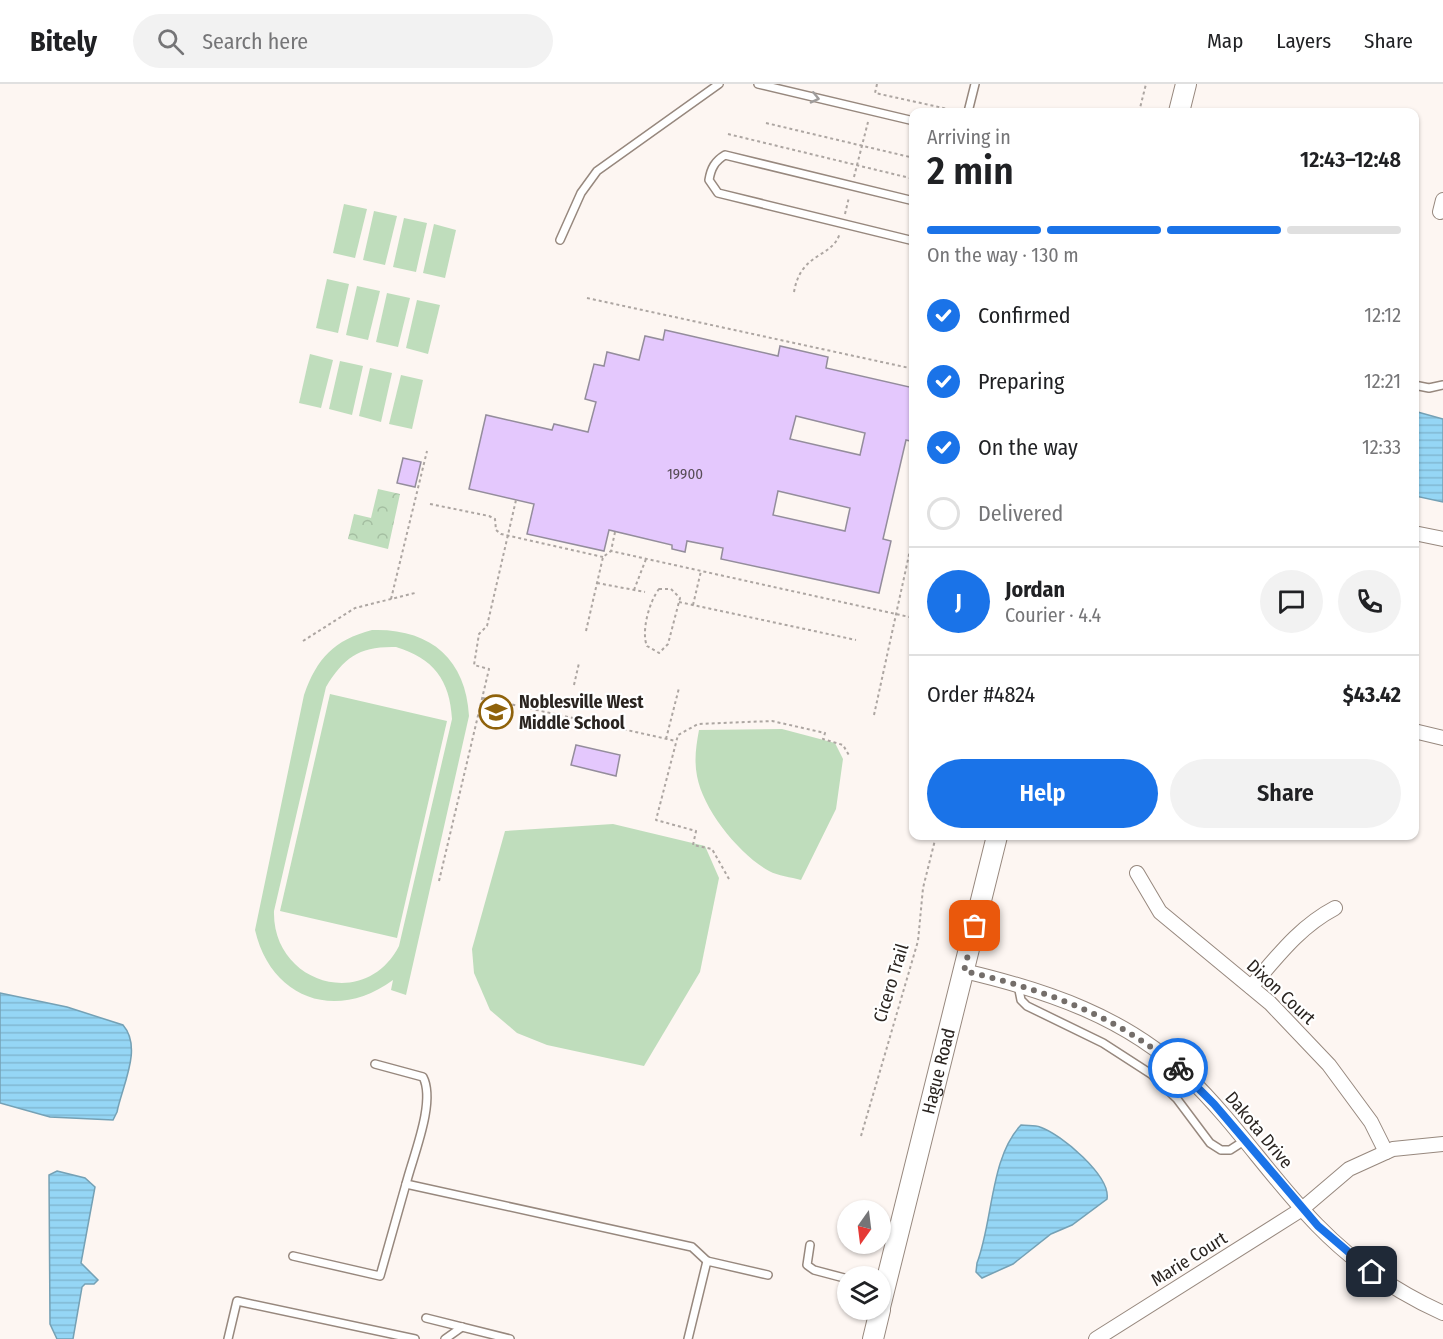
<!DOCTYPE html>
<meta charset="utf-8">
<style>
body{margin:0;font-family:"Fira Sans Condensed",sans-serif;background:#f2f2f2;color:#202124;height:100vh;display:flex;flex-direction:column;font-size:22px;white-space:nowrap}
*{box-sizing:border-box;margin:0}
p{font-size:20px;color:#757577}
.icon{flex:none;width:33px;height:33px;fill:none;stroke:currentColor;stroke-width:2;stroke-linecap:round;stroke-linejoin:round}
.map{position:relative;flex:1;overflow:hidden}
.side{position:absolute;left:909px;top:24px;width:510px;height:732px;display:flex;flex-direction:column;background:#fff;border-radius:12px;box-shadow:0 2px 4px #0004}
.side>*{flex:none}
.needle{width:39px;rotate:194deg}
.buttons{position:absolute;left:837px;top:1116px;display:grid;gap:12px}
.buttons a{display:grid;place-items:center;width:54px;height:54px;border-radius:50%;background:#fff;box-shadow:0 2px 4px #0004;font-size:30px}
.pin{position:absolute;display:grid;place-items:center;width:51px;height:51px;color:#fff;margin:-26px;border-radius:12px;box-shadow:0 3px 9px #0006}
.courier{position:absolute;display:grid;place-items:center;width:60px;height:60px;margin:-30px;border:4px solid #1a73e8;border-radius:50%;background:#fff;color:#222;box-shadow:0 2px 8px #0007}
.headline em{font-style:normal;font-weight:600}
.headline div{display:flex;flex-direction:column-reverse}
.headline{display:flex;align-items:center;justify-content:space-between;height:102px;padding:0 18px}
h1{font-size:39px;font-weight:600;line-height:45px}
.bar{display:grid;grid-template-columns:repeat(4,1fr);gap:9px 6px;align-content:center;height:72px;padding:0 18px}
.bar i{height:8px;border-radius:4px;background:#e0e0e0}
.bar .on{background:#1a73e8}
.bar p{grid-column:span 4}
.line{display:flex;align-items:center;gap:15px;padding:0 18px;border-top:2px solid #e0e0e0}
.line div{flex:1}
.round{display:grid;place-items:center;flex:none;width:63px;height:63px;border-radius:32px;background:#f2f2f2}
ol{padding:0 18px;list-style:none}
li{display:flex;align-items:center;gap:18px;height:66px}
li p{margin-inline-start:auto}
li .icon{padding:6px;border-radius:50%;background:#1a73e8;color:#fff;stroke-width:4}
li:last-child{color:#757577}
li i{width:33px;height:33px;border:3px solid #e0e0e0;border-radius:50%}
.button{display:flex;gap:12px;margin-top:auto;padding:12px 18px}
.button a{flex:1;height:69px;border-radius:36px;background:#1a73e8;color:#fff;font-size:24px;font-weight:600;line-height:69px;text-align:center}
.button a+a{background:#f2f2f2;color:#202124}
header{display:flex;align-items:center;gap:36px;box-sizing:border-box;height:84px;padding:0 30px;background:#fff;border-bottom:2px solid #e0e0e0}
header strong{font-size:28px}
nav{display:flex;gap:33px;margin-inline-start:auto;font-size:21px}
.search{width:420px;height:54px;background:#f2f2f2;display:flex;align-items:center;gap:15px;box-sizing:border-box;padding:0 21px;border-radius:33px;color:#757577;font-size:22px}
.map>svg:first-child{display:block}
.park{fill:url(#park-crowns)}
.pitch{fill:#bfddbc;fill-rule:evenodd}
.water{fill:url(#water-rules);stroke:#75a1b5;stroke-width:1.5}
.building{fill:#e4c8fd;stroke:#948d9c;stroke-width:1.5;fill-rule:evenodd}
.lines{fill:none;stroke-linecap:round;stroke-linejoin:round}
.service-casing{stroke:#97887e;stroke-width:10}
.minor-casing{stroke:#97887e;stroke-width:16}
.secondary-casing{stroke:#97887e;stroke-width:22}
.path{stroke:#ada6a2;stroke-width:2;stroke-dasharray:3 3;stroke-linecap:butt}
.service{stroke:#fff;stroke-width:7}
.minor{stroke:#fff;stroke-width:14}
.secondary{stroke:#fff;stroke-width:20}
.oneway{stroke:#9f9c9b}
.done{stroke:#746e6a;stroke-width:6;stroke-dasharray:0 10.8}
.route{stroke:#1a73e8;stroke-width:8}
.labels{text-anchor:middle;stroke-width:4.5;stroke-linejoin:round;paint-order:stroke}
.number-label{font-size:15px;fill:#584d57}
.poi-label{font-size:18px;font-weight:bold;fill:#2a2420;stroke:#fff;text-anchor:start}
.street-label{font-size:18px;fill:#2a2420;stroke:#fff}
</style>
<header>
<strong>Bitely</strong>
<div class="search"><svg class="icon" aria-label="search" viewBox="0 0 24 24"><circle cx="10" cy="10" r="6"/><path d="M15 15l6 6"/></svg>Search here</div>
<nav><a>Map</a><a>Layers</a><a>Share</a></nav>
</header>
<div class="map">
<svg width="1443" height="1255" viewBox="0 0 1443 1255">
<defs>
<pattern id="park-crowns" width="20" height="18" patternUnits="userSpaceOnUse" patternTransform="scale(1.5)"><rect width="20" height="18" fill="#bfddbc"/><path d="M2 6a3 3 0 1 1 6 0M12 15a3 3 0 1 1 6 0" fill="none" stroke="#a4bea1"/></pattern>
<pattern id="water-rules" width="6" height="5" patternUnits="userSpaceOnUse" patternTransform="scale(1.5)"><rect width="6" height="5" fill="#95d6f5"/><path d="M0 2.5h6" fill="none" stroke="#81b8d2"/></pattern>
</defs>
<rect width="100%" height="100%" fill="#fdf6f2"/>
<!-- park -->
<polygon class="park" points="378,405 400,410 388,465 348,455 354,430 371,434"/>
<!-- pitch -->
<g class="pitch">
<polygon points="344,120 367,125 355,174 333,169"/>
<polygon points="374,127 397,132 385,181 363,176"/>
<polygon points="404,134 427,139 416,188 393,183"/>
<polygon points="434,140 456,146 445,194 423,189"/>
<polygon points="327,195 349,200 338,249 316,244"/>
<polygon points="357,202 380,207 368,256 346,251"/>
<polygon points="387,209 410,214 398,263 376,258"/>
<polygon points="417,216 440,221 428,270 406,264"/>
<polygon points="310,270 333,276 321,324 299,319"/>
<polygon points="340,277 363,282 352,331 329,325"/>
<polygon points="370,284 392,289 381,338 359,332"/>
<polygon points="401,291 423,296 412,345 389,340"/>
<path d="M372,546C429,544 466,574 469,632L406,911L391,906L393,896C336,938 271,915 255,846L304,611C317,574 334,556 372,546ZM396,563C433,574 450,596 452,635L399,862C365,928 272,899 274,827L326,603C344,573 360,562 396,563Z"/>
<polygon points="330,610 447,637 397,854 280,827"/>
<path d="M782,645L835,659L843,675L836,725L801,796C791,793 778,792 769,787C740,771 703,726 697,692C694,676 696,662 699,646Z"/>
<polygon points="613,740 705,762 719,794 700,888 644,982 547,961 517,949 490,926 474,889 472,865 505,747"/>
</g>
<!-- water -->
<g class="water">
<polygon points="1414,327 1443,335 1443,418 1415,412"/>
<path d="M0,909L67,923L123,941C143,964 122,1002 117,1028L113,1036L50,1033L0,1019Z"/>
<path d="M1021,1041C1027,1042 1035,1041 1040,1043C1061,1050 1111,1092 1107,1115L1072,1141L1051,1150L1013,1180L982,1194L976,1188L977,1179C993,1138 990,1073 1021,1041Z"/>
<polygon points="57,1087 85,1094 95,1103 81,1179 98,1196 94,1200 85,1200 82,1203 73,1255 57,1255 50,1240 49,1091"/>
</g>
<!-- building -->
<g class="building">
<path d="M665,246L778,272L780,262L828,273L826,284L914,304V358L906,356L883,455L891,457L879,509L721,475L723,464L687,457L685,468L672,465V461L609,446L604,467L527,450L534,420L469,405L486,331L552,346L554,340L588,348L596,318L585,315L594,280L604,282L607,268L639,276L645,252L663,256ZM796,332L865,349L860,371L790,355ZM778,407L850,424L845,447L773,431Z"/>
<polygon points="403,374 421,378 415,403 397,399"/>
<polygon points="576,661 620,671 616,692 571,681"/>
</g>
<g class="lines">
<!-- service casing -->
<g class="service-casing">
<g id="service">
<polyline points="758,0 914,37"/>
<polyline points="968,28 975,0"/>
<path d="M914,117L725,71C715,77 711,84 709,96L718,109L914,157"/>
<polyline points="560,156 581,109 597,87 719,0"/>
<polyline points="1414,301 1429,304 1443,301"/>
<polyline points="1018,901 1021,916 1027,922 1103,959 1151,990 1177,1015 1210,1059 1221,1066 1230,1066 1244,1057"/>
<path d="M375,980L423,993C436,1018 413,1072 406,1100"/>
<polyline points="810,1161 807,1181 814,1186 848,1195"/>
<polyline points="293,1172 380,1192 406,1100 692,1163 707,1177"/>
<polyline points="426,1234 510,1255"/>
<polyline points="228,1255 237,1217 415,1255"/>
<polyline points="445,1255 462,1243"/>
<polyline points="688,1255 707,1177 768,1191"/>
</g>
</g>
<!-- minor casing -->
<g class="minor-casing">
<g id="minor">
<polyline points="1440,128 1443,116"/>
<polyline points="1414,449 1443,455"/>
<polyline points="1414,647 1443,654"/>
<polyline points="1137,789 1160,828 1270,919 1329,981 1371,1038 1386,1068"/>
<path d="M964,887C1045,906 1127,933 1188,993C1235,1038 1271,1094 1317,1141C1353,1178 1396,1208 1443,1229"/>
<path d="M1251,903C1277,873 1299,843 1335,824"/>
<polyline points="1096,1255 1302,1125 1349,1085 1393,1065 1443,1060"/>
</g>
</g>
<!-- secondary casing -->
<g class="secondary-casing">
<g id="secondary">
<polyline points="1179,28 1186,0"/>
<path id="s1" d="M880,1223L997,752"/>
<polyline points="873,1255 880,1226"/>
</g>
</g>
<!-- path -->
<g class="path">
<polyline points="877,0 875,9 957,27"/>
<polyline points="1139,28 1146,0"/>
<polyline points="766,39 914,74"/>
<polyline points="728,50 914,95"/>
<polyline points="854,93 868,38"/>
<polyline points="845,130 849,113"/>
<path d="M794,208C801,167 832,175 840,149"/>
<polyline points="587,214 914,285"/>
<polyline points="430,420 489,432 495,435 496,446 501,450 603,473"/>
<polyline points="615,448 611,467 914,534"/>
<polyline points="597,499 645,508"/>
<path d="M659,505H671L680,514L668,560L659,569L647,562C641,548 649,518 659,505Z"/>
<polyline points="634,506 646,475"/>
<polyline points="391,515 427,367"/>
<polyline points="679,518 856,556"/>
<polyline points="693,521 701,487"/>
<polyline points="586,547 603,473 611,467"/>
<polyline points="303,557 355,524 415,509"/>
<polyline points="574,601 579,579"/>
<polyline points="483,614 676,657"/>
<polyline points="874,631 914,448"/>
<polyline points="666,655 679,604"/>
<polyline points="729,795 712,765 693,761 696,747 656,736 678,651 698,640 772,637 825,649 823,655 843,661 850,673"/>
<polyline points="439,797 489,585 474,581 479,550 487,542 516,416"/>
<polyline points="861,1052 918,857 923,804 936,752"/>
</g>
<!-- service -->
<use href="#service" class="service"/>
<!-- minor -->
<use href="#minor" class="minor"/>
<!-- secondary -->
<use href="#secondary" class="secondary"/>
</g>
<!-- one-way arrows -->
<defs><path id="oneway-chevron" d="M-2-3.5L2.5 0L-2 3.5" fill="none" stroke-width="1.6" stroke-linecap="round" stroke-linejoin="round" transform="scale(1.5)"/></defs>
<use class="oneway" href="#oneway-chevron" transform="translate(815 14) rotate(13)"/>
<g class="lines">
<!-- done -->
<path class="done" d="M975,842L964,887C1042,905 1116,931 1178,984"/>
<!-- route -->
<polyline class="route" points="1178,984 1214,1020 1318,1142 1372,1188"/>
</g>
<!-- icons -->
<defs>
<g id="school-ring" transform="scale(1.725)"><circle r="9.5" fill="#fff" stroke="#8f620b" stroke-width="1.5"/><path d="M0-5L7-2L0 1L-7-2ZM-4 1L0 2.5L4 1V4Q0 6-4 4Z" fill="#8f620b"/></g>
</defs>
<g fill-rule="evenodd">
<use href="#school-ring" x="496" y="628"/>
</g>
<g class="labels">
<!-- number labels -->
<g class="number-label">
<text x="685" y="395">19900</text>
</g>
<!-- poi labels -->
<g class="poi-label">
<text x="519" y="624">Noblesville West<tspan x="519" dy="21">Middle School</tspan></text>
</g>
<!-- street labels -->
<g class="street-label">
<text transform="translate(891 899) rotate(-73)" y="6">Cicero Trail</text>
<text transform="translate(1281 908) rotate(43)" y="6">Dixon Court</text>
<text dy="6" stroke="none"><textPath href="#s1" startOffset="243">Hague Road</textPath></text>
<text transform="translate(1259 1046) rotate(50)" y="6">Dakota Drive</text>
<text transform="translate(1189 1175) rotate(-32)" y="6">Marie Court</text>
</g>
</g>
</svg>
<div class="buttons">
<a><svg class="needle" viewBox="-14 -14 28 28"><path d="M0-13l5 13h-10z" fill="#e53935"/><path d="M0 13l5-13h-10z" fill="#757577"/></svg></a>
<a><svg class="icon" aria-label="layers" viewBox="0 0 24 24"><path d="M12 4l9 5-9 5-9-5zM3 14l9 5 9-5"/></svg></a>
</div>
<div class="pin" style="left:975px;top:842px;background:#ea580c"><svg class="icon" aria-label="bag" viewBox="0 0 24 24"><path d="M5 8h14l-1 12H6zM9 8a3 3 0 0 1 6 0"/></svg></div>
<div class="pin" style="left:1372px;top:1188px;background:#1f2937"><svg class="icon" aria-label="home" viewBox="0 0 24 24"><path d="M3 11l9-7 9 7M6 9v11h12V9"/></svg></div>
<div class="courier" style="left:1178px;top:984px"><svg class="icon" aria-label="bike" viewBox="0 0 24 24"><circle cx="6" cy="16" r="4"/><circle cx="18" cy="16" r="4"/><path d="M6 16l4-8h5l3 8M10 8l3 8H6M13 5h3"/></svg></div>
<section class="side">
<div class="headline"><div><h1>2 min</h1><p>Arriving in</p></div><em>12:43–12:48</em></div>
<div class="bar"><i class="on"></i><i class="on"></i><i class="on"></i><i></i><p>On the way · 130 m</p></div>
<ol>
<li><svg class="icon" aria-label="check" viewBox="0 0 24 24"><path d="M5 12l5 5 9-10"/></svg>Confirmed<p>12:12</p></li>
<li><svg class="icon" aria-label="check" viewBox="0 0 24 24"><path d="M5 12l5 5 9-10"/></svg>Preparing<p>12:21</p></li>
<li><svg class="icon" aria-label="check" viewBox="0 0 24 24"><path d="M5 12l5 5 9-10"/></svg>On the way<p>12:33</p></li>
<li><i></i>Delivered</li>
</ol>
<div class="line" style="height:108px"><b class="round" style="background:#1a73e8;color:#fff">J</b><div><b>Jordan</b><p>Courier · 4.4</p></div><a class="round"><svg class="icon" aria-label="chat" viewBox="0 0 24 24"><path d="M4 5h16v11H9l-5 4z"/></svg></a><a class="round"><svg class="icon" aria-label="phone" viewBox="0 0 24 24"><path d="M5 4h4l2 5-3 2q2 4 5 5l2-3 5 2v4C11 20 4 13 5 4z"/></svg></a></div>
<div class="line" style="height:78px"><div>Order #4824</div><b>$43.42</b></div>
<div class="button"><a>Help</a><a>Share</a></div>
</section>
</div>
